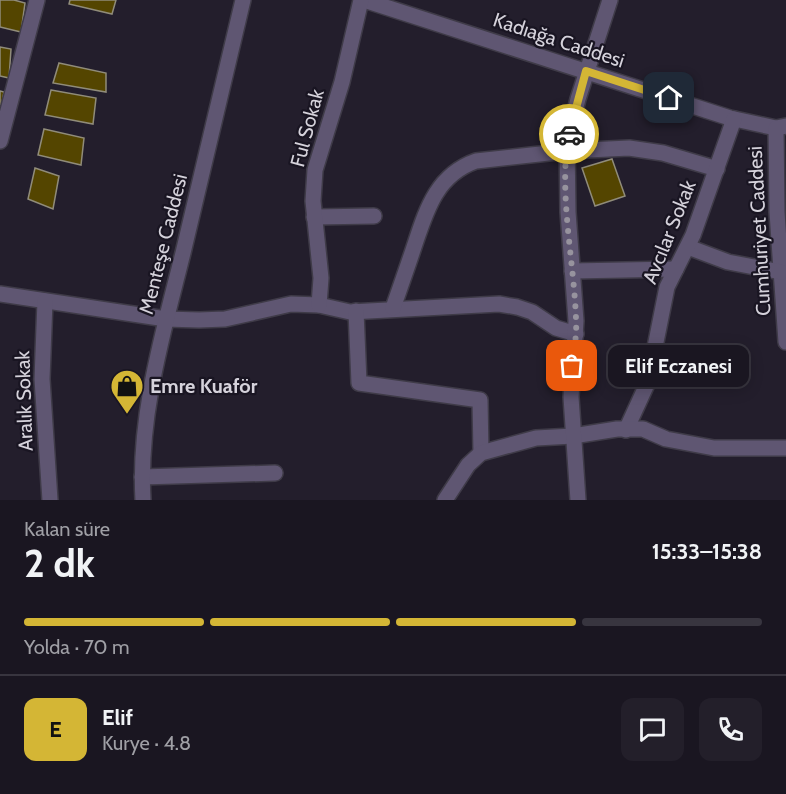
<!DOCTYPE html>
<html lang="tr">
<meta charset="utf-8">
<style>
body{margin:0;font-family:Cabin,sans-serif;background:#231f2a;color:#f1f3f6;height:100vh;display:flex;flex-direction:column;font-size:22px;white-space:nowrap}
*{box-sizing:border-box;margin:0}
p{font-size:20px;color:#9f9fa5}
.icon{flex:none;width:33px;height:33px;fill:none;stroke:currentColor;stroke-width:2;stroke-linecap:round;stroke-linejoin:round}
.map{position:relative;height:500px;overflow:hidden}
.drawer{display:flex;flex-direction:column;background:#1a1621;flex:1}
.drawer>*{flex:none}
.pin{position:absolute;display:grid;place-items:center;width:51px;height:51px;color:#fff;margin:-26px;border-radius:12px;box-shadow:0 3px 9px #0006}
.courier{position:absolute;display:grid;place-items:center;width:60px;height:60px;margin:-30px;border:4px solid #d4b635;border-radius:50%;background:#fff;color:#222;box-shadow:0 2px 8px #0007}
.bubble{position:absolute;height:42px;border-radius:12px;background:#1a1621;box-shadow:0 3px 15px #0003,0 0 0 2px #38353f;font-size:20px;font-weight:800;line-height:42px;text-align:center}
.head em{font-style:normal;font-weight:800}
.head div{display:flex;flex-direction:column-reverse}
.head{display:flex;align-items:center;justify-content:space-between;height:102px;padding:0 24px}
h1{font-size:39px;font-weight:800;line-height:45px}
.bar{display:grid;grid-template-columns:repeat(4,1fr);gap:9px 6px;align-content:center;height:72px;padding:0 24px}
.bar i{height:8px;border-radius:4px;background:#38353f}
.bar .current{background:#d4b635}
.bar p{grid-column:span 4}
.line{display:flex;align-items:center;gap:15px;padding:0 24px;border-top:2px solid #38353f}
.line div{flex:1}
.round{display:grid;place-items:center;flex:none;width:63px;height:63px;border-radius:12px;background:#231f2a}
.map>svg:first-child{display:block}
.building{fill:#544500;stroke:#908c7a;stroke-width:1.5}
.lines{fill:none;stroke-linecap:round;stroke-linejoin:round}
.minor-casing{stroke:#3f3b48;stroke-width:18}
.minor{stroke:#5f5672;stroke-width:15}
.done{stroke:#97939e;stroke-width:6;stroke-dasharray:0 10.8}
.route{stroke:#d4b635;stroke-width:8}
.labels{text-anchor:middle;stroke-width:4.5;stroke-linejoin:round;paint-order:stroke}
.street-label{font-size:20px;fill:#d5d2db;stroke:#191522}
.poi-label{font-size:20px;font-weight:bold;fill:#d5d2db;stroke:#191522;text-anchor:start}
</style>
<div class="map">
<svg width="786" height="500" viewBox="0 0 786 500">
<rect width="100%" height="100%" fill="#231e2c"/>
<!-- building -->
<g class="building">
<polygon points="0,0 14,0 25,3 21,32 0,27"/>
<polygon points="70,0 116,0 112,14 69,4"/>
<polygon points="0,47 11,49 9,78 0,76"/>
<polygon points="59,63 106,73 106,92 53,83"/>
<polygon points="51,90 96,98 93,124 45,115"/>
<polygon points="0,91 4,92 0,113"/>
<polygon points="44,129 84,138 81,165 38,155"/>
<polygon points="612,159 625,196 595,206 582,168"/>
<polygon points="35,168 59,176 53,209 28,199"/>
</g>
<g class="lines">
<!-- minor casing -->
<g class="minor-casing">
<g id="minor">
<polyline points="364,0 730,118 776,128"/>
<polyline points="786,126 776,128 777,212 786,342"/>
<polyline points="0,141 37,0"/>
<polyline points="314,217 374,216"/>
<polyline points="688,247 728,262 781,272"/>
<polyline points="572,271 676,269"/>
<polyline points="0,294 166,319 199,320 225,319 291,304 319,305 350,312 499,304 517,307 532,312 556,328 576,334"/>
<polyline points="45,301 42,379 50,500"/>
<polyline points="319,305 321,278 313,201 315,170 342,82 361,0"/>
<path d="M393,308C400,288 407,268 414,247C426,211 436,175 476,161L567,151L629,148L663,153L717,169"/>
<polyline points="356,311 359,383 480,400 481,453"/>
<polyline points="626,430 648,382 667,287 693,235 734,119"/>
<polyline points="142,477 275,473"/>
<path d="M143,500C138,417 163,333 183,253C203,169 223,84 243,0"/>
<polyline points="445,500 468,465 481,453 536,438 573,436 617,429 643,429 666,439 714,448 786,448"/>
<polyline points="578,500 571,397 576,321 568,212 567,143 578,99 610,0"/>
</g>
</g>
<!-- minor -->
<use href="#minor" class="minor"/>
</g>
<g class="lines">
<!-- done -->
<path class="done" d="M569,134C558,191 574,260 576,319C577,335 574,351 572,366"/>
<!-- route -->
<polyline class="route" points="569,134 586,71 669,98"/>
</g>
<!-- icons -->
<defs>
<g id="shop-pin" transform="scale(1.725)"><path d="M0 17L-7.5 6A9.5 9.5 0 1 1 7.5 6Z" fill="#d4b635" stroke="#191522"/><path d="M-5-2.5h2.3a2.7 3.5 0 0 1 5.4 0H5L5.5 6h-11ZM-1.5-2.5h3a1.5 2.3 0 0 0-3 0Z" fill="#111"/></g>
</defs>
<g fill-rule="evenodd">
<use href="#shop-pin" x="127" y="386"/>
</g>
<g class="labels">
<!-- street labels -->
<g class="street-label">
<text transform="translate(559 40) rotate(18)" y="7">Kadıağa Caddesi</text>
<text transform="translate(307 128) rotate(-75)" y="7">Ful Sokak</text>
<text transform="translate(759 231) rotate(-93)" y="7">Cumhuriyet Caddesi</text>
<text transform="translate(669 232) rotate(-68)" y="7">Avcılar Sokak</text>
<text transform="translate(163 244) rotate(-76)" y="7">Menteşe Caddesi</text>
<text transform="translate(24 401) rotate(-92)" y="7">Aralık Sokak</text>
</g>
<!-- poi labels -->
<g class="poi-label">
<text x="150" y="393">Emre Kuaför</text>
</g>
</g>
</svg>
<div class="pin" style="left:572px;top:366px;background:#ea580c"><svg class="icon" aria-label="bag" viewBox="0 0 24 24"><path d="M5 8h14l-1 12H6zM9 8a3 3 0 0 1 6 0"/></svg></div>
<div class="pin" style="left:669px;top:98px;background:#1f2937"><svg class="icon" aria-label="home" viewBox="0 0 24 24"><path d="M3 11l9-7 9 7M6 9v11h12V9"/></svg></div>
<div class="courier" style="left:569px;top:134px"><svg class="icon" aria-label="car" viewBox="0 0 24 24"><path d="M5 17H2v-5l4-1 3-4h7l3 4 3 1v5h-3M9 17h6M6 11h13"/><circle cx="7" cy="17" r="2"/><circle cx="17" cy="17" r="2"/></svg></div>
<div class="bubble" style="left:608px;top:345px;width:141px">Elif Eczanesi</div>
</div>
<section class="drawer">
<div class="head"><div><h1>2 dk</h1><p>Kalan süre</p></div><em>15:33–15:38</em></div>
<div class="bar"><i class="current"></i><i class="current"></i><i class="current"></i><i></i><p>Yolda · 70 m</p></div>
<div class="line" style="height:108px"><b class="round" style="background:#d4b635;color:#111">E</b><div><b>Elif</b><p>Kurye · 4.8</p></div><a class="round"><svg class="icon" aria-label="chat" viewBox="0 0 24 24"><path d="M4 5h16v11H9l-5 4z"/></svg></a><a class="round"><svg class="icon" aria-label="phone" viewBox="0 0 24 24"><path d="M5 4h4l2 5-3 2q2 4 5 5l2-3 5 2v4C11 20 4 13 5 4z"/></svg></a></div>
</section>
